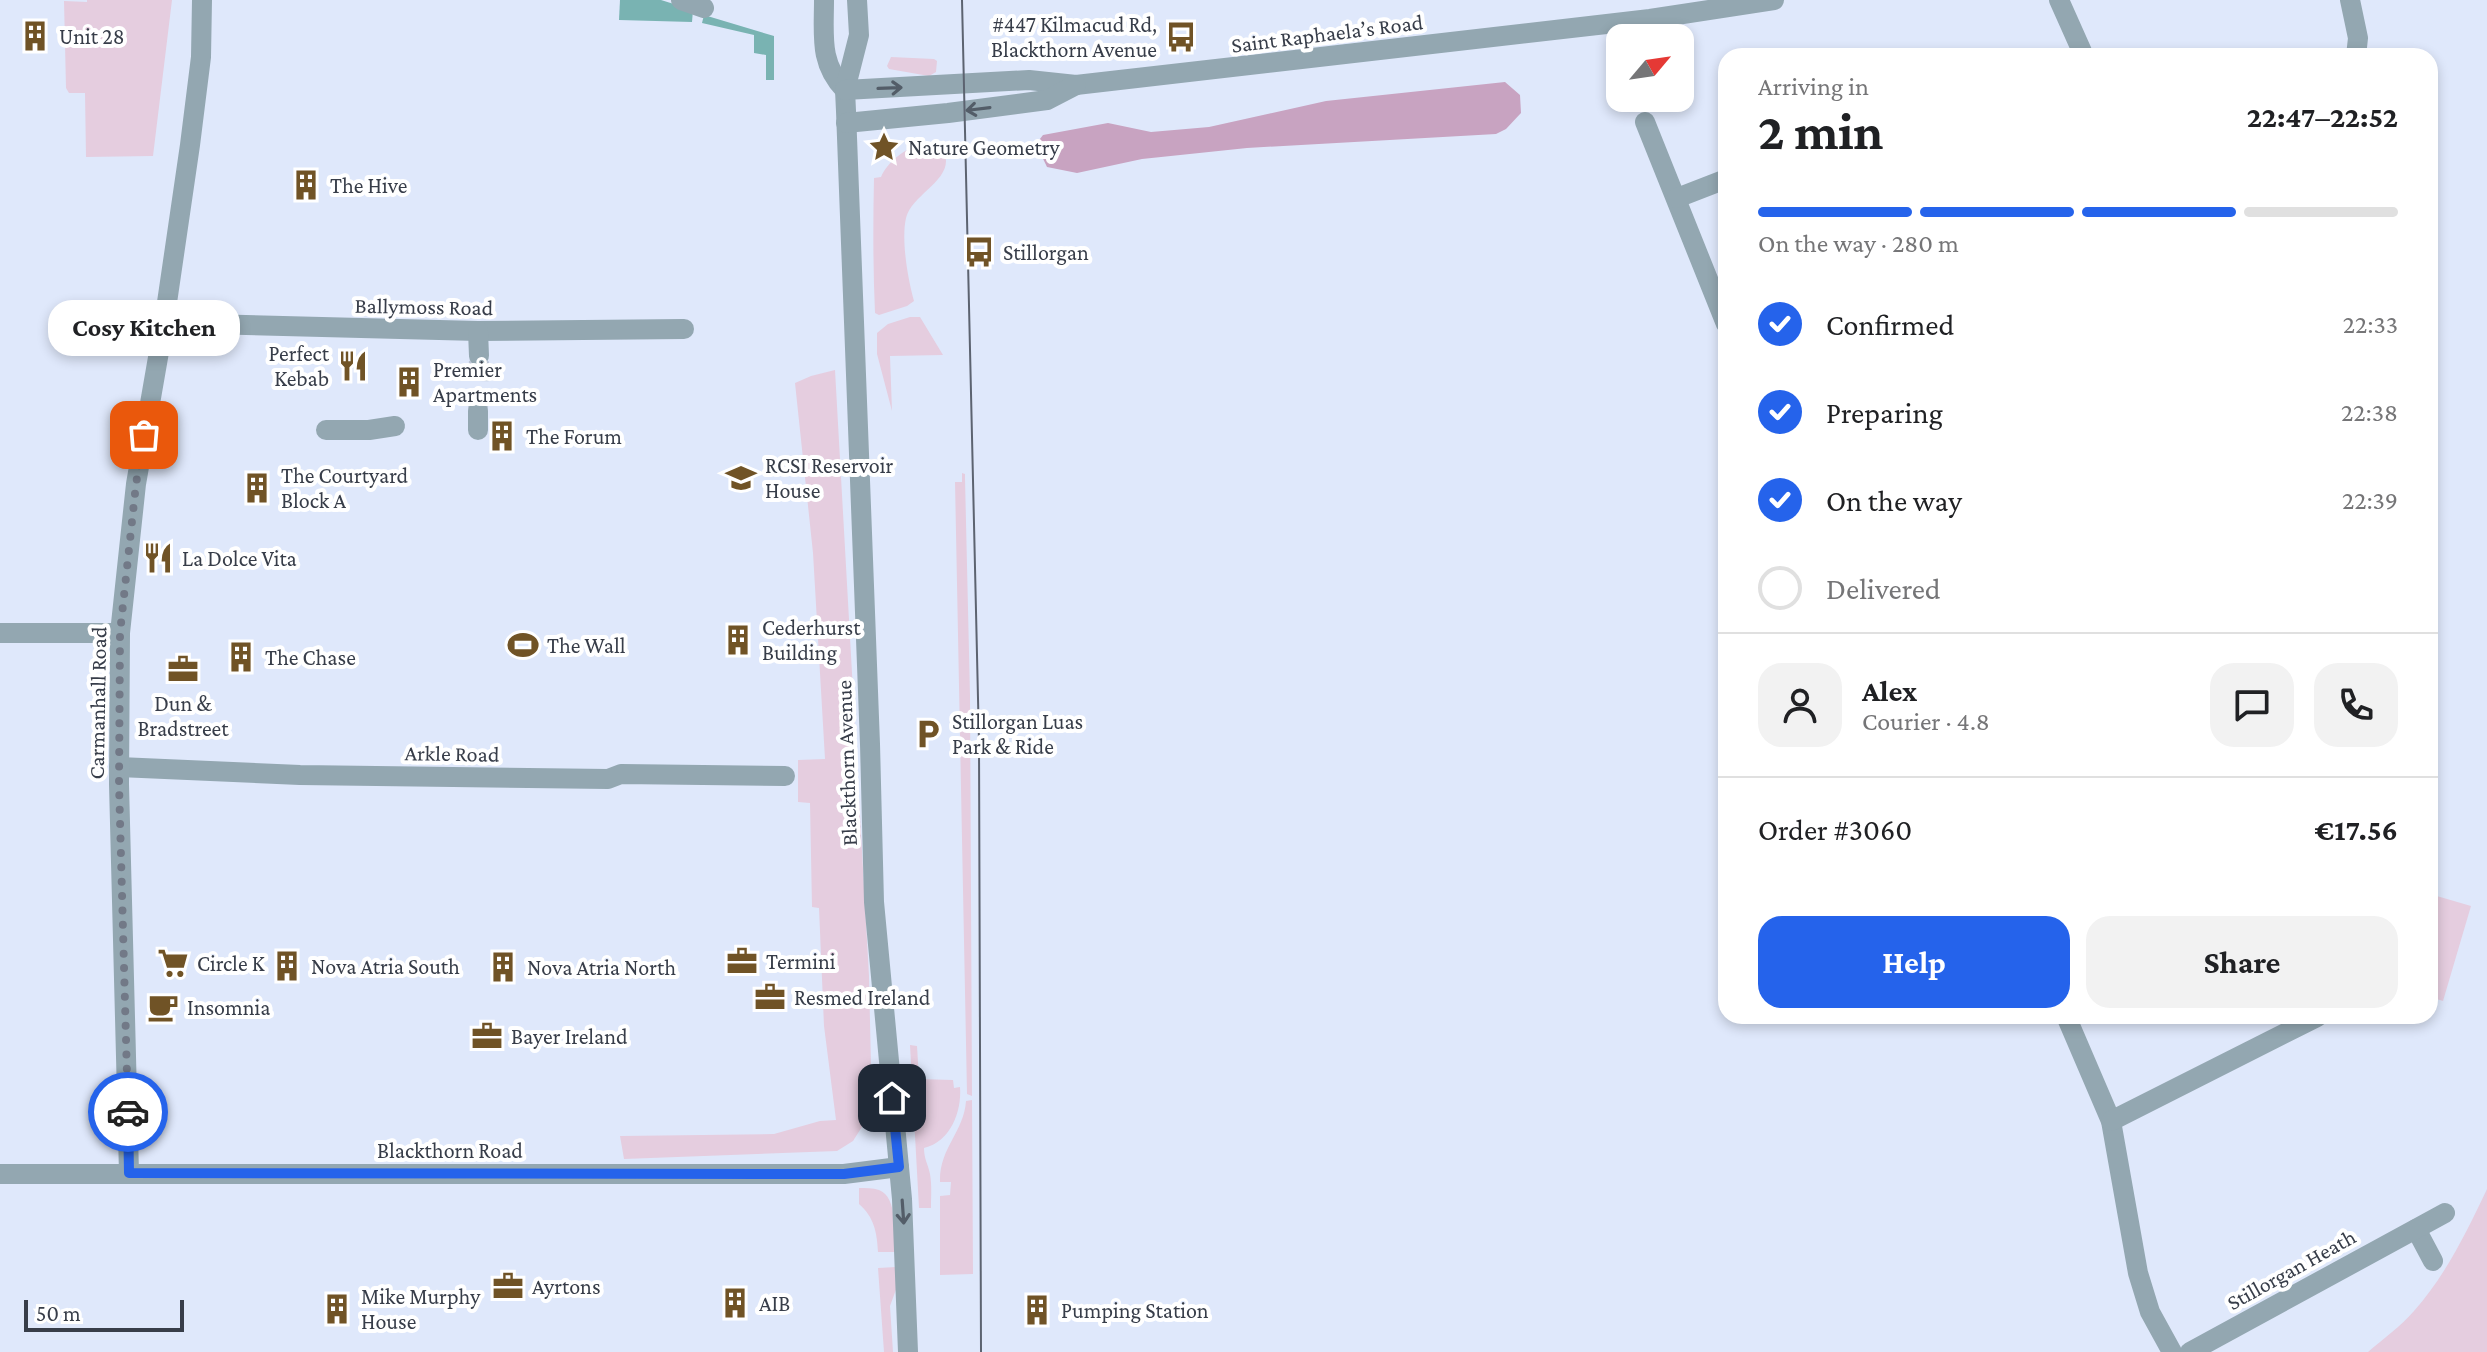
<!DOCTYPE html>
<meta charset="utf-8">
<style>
body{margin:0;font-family:"Crimson Pro",serif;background:#f2f2f2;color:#202124;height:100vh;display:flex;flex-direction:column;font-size:30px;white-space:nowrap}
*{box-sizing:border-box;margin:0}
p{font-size:26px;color:#757577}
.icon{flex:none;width:44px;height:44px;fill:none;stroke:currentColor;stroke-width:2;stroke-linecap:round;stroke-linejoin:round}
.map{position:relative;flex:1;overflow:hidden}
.sheet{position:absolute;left:1718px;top:48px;width:720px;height:976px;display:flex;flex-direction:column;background:#fff;border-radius:24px;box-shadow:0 4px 12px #0003}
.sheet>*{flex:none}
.needle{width:52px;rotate:61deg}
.tools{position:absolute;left:1606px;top:24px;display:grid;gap:16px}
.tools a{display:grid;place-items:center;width:88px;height:88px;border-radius:16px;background:#fff;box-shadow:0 4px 12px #0003;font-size:40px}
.scale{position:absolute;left:24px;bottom:20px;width:160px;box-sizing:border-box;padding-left:8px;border:4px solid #373d49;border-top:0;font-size:22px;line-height:28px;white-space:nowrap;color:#373d49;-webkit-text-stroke:6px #fff;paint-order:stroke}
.pin{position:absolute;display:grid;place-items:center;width:68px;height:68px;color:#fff;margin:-34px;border-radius:16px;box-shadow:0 4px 12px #0006}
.courier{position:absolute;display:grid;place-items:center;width:80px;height:80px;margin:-40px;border:6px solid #2563eb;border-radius:50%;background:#fff;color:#222;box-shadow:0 2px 10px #0007}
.bubble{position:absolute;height:56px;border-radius:24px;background:#fff;box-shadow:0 4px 12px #0003;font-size:26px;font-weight:700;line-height:56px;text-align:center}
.headline em{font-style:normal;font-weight:700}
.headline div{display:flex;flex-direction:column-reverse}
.headline{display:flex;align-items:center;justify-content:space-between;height:136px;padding:0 40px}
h1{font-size:52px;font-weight:700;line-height:60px}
.bar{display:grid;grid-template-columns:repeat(4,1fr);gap:12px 8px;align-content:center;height:96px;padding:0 40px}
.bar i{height:10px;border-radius:6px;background:#e0e0e0}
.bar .selected{background:#2563eb}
.bar p{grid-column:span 4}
.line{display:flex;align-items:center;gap:20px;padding:0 40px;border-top:2px solid #e0e0e0}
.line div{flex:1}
.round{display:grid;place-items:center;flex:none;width:84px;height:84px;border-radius:24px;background:#f2f2f2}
ol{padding:0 40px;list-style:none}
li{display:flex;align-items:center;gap:24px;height:88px}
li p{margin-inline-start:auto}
li .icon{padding:8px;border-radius:50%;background:#2563eb;color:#fff;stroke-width:4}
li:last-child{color:#757577}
li i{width:44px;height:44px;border:4px solid #e0e0e0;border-radius:50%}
.button{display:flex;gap:16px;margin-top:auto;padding:16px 40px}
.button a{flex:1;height:92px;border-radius:24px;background:#2563eb;color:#fff;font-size:32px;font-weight:700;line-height:92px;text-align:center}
.button a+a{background:#f2f2f2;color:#202124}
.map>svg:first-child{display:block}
.green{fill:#e5cddf}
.forest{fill:#c8a3c1}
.water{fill:#79b3b2}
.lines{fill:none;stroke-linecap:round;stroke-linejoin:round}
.minor-tunnel{stroke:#bdc6d7;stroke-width:20;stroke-dasharray:20 10;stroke-linecap:butt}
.minor{stroke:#93a7b1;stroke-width:20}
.tram{stroke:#5c6370;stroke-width:2}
.oneway{stroke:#535d68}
.done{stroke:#727987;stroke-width:8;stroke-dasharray:0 14.4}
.route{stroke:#2563eb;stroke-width:10}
.labels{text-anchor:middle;stroke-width:8;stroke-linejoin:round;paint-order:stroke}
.poi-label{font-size:22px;fill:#373d49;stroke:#fff;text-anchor:start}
.street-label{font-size:22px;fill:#373d49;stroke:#fff}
</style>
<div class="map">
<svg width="2487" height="1352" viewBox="0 0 2487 1352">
<rect width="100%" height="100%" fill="#dfe8fb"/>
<!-- green -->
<g class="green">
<polygon points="87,0 172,0 153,156 86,157 85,93 69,93 66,88 64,1 87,2"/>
<polygon points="891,57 934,59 937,61 936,72 929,76 889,69 887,66"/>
<path d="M924,143L940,145C963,177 913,191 906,218C901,240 908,280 914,301L907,306L879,315L875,313C873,268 873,223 874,178L881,177C888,161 907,147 924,143Z"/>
<polygon points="910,317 920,317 943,355 890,356 892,411 877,354 877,333 888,324"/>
<polygon points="835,370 869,976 872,1111 853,1141 837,1151 624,1159 620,1136 774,1134 820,1121 836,1120 824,1026 819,908 812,907 810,803 798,802 798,760 825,759 813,553 795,383 811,376"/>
<polygon points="962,473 965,474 965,478 970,696 972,1096 967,1094 955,482 962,482"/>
<polygon points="2430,894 2471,906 2443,1001 2430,997"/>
<path d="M910,1045L917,1046L919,1079L953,1080L954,1088L960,1087C962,1112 950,1142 924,1148C924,1159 928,1164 930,1174C932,1185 931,1197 931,1208H919Z"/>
<path d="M972,1100L973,1274L940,1275V1196L950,1195L951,1182H940C939,1148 964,1132 966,1101Z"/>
<path d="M859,1188C865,1188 873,1188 879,1190C898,1197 894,1235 895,1252H878C877,1232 874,1217 859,1204Z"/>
<path d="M2487,1189V1352H2368C2383,1339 2401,1326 2414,1311C2446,1275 2467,1231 2487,1189Z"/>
<polygon points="896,1267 898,1284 890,1306 893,1352 884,1352 878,1268"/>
</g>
<!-- forest -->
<polygon class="forest" points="1505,82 1520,95 1521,113 1506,129 1496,134 1247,148 1142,159 1077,173 1047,167 1036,144 1043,135 1108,123 1151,132 1209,127 1326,101"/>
<!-- water -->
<g class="water">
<polygon points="620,0 661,0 693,10 692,22 619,20"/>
<polygon points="704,15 774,36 774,80 766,80 766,55 754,53 754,35 702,23"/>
</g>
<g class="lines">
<!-- minor-tunnel -->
<polyline class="minor-tunnel" points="478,411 479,356"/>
<!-- minor -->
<g class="minor">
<polyline points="681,0 704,8"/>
<path d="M824,0C824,36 819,63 845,90"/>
<polyline points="857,0 859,35 845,90 846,111 870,744 874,902 902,1199 908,1352"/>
<polyline points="2059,0 2084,56"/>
<polyline points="2350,0 2358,38 2356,56"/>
<polyline points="845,90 1029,80 1076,85 1650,19 1774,0"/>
<polyline points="1645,122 1726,324"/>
<polyline points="846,123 948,113 1047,100 1076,85"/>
<polyline points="1677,198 1726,179"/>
<polyline points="164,323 478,331 684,329"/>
<polyline points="478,331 479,356"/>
<polyline points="326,430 369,430 395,426"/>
<polyline points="478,430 478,411"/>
<polyline points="0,633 120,633"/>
<polyline points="119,767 300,775 608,779 621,774 785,776"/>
<polyline points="2066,1016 2111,1121 2138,1273 2150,1312 2172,1352"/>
<polyline points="2111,1121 2317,1017"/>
<polyline points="129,1173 119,784 120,633 136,484 164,323 190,145 201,57 202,0"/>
<polyline points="0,1174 844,1174 899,1167"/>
<polyline points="2416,1229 2433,1261"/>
<polyline points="2190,1352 2445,1213"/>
</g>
<!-- tram -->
<polyline class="tram" points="962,0 979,742 981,1352"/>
</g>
<!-- one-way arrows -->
<defs><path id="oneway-shaft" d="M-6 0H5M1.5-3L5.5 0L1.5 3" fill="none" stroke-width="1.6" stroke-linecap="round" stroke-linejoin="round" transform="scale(2)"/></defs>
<g class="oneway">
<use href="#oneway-shaft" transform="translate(890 88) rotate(-2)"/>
<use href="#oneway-shaft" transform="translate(978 109) rotate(173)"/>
<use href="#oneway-shaft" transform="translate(903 1212) rotate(86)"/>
</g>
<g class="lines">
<!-- done -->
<polyline class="done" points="128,1112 119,784 120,633 136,484 144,435"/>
<!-- route -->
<polyline class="route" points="128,1112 129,1173 844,1174 899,1167 892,1098"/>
</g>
<!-- icons -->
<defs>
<g id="building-bare" transform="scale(2.4)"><path d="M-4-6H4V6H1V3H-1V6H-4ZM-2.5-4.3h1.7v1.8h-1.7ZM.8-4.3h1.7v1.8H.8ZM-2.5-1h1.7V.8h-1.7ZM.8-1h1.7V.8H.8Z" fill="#705326" stroke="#fff" stroke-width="2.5" paint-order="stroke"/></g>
<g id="bus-bare" transform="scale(2.4)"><path d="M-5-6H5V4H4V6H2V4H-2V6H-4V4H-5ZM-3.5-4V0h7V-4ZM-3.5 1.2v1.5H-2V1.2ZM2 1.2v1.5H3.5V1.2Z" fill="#705326" stroke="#fff" stroke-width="2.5" paint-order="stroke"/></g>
<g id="sight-bare" transform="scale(2.4)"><path d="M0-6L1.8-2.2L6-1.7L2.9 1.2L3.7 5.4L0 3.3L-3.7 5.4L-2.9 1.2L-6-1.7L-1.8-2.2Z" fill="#705326" stroke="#fff" stroke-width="2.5" paint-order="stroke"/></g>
<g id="restaurant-bare" transform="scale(2.4)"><path d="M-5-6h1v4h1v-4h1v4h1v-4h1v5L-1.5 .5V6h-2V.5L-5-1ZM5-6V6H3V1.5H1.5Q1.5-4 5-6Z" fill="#705326" stroke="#fff" stroke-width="2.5" paint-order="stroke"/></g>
<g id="university-bare" transform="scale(2.4)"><path d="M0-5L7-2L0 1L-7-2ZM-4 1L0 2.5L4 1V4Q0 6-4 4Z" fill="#705326" stroke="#fff" stroke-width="2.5" paint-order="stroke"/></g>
<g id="stadium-bare" transform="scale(2.4)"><path d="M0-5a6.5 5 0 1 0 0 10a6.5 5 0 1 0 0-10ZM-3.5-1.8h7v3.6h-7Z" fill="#705326" stroke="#fff" stroke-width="2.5" paint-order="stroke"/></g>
<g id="office-bare" transform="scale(2.4)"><path d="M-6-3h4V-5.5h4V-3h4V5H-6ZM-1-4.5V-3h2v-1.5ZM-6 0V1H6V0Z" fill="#705326" stroke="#fff" stroke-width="2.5" paint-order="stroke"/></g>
<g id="parking-bare" transform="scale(2.4)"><path d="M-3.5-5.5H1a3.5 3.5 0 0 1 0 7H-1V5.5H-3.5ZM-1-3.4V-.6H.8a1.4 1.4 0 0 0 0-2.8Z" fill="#705326" stroke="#fff" stroke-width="2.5" paint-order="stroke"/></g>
<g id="supermarket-bare" transform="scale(2.4)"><path d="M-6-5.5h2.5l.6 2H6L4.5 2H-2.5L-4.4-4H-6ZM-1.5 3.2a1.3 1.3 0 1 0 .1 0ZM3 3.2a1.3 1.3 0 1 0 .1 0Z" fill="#705326" stroke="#fff" stroke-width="2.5" paint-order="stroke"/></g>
<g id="cafe-bare" transform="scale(2.4)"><path d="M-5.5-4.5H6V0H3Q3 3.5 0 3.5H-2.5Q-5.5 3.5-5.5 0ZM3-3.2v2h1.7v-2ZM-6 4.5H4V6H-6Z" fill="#705326" stroke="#fff" stroke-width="2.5" paint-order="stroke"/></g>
</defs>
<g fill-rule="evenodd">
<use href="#building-bare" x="35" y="36"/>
<use href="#bus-bare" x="1181" y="37"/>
<use href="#sight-bare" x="884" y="147"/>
<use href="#building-bare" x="306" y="185"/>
<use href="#bus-bare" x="979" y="252"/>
<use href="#restaurant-bare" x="353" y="366"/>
<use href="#building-bare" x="409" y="382"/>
<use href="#building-bare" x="502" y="436"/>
<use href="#university-bare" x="741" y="478"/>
<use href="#building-bare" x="257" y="488"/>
<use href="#restaurant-bare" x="158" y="558"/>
<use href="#building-bare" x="738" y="640"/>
<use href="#stadium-bare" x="523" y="645"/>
<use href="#building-bare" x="241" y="657"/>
<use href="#office-bare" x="183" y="669"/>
<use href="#parking-bare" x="928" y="734"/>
<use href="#office-bare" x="742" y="961"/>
<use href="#supermarket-bare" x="173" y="963"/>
<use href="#building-bare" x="287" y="966"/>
<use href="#building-bare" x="503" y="967"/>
<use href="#office-bare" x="770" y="997"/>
<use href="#cafe-bare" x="163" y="1007"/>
<use href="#office-bare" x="487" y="1036"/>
<use href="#office-bare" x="508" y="1286"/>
<use href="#building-bare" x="735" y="1303"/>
<use href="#building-bare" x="337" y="1309"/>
<use href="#building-bare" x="1037" y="1310"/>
</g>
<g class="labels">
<!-- poi labels -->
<g class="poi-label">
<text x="1157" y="32" text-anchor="end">#447 Kilmacud Rd,<tspan x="1157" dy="25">Blackthorn Avenue</tspan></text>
<text x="59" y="44">Unit 28</text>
<text x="908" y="155">Nature Geometry</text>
<text x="330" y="193">The Hive</text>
<text x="1003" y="260">Stillorgan</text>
<text x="329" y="361" text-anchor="end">Perfect<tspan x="329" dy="25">Kebab</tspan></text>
<text x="433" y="377">Premier<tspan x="433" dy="25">Apartments</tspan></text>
<text x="526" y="444">The Forum</text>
<text x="765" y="473">RCSI Reservoir<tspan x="765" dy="25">House</tspan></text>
<text x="281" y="483">The Courtyard<tspan x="281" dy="25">Block A</tspan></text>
<text x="182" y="566">La Dolce Vita</text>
<text x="762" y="635">Cederhurst<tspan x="762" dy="25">Building</tspan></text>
<text x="547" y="653">The Wall</text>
<text x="265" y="665">The Chase</text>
<text x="183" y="711" text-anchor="middle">Dun &amp;<tspan x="183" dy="25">Bradstreet</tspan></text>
<text x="952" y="729">Stillorgan Luas<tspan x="952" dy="25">Park &amp; Ride</tspan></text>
<text x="766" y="969">Termini</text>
<text x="197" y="971">Circle K</text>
<text x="311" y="974">Nova Atria South</text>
<text x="527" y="975">Nova Atria North</text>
<text x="794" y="1005">Resmed Ireland</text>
<text x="187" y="1015">Insomnia</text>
<text x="511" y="1044">Bayer Ireland</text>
<text x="532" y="1294">Ayrtons</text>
<text x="361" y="1304">Mike Murphy<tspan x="361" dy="25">House</tspan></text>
<text x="759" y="1311">AIB</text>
<text x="1061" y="1318">Pumping Station</text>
</g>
<!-- street labels -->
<g class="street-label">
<text transform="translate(1327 33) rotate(-7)" y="8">Saint Raphaela’s Road</text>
<text transform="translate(424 306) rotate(1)" y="8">Ballymoss Road</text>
<text transform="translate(97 703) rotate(-89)" y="8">Carmanhall Road</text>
<text transform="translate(452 753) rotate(1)" y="8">Arkle Road</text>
<text transform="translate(846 763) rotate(-92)" y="8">Blackthorn Avenue</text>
<text x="450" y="1158">Blackthorn Road</text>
<text transform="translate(2291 1269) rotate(-29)" y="8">Stillorgan Heath</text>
</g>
</g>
</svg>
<div class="tools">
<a><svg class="needle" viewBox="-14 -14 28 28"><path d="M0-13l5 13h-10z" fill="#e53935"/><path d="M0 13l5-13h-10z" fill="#757577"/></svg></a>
</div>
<div class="scale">50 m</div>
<div class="pin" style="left:144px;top:435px;background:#ea580c"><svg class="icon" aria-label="bag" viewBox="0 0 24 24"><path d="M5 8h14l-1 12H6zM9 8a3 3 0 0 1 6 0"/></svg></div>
<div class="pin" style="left:892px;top:1098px;background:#1f2937"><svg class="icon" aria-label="home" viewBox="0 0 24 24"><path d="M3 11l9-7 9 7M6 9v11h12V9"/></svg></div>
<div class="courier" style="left:128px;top:1112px"><svg class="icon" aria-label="car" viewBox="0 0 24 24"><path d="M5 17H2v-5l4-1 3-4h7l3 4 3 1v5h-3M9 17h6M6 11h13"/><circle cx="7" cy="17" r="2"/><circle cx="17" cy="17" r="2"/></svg></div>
<div class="bubble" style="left:48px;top:300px;width:192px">Cosy Kitchen</div>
<section class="sheet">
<div class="headline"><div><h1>2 min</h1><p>Arriving in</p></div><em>22:47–22:52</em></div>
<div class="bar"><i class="selected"></i><i class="selected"></i><i class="selected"></i><i></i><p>On the way · 280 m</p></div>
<ol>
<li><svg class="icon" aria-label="check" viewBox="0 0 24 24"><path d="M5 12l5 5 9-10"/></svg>Confirmed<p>22:33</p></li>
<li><svg class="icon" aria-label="check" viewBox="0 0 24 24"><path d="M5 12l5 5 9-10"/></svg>Preparing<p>22:38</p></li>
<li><svg class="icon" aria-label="check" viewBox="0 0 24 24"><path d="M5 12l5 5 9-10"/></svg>On the way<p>22:39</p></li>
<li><i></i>Delivered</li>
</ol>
<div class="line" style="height:144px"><a class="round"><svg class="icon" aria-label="person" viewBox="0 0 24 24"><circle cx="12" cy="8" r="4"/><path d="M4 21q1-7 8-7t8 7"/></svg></a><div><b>Alex</b><p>Courier · 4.8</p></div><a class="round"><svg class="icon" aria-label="chat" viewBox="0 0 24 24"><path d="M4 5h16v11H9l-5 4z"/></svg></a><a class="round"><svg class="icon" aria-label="phone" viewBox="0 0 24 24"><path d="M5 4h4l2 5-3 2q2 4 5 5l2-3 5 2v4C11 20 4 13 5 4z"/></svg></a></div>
<div class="line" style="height:104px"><div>Order #3060</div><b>€17.56</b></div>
<div class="button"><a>Help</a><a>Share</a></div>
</section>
</div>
